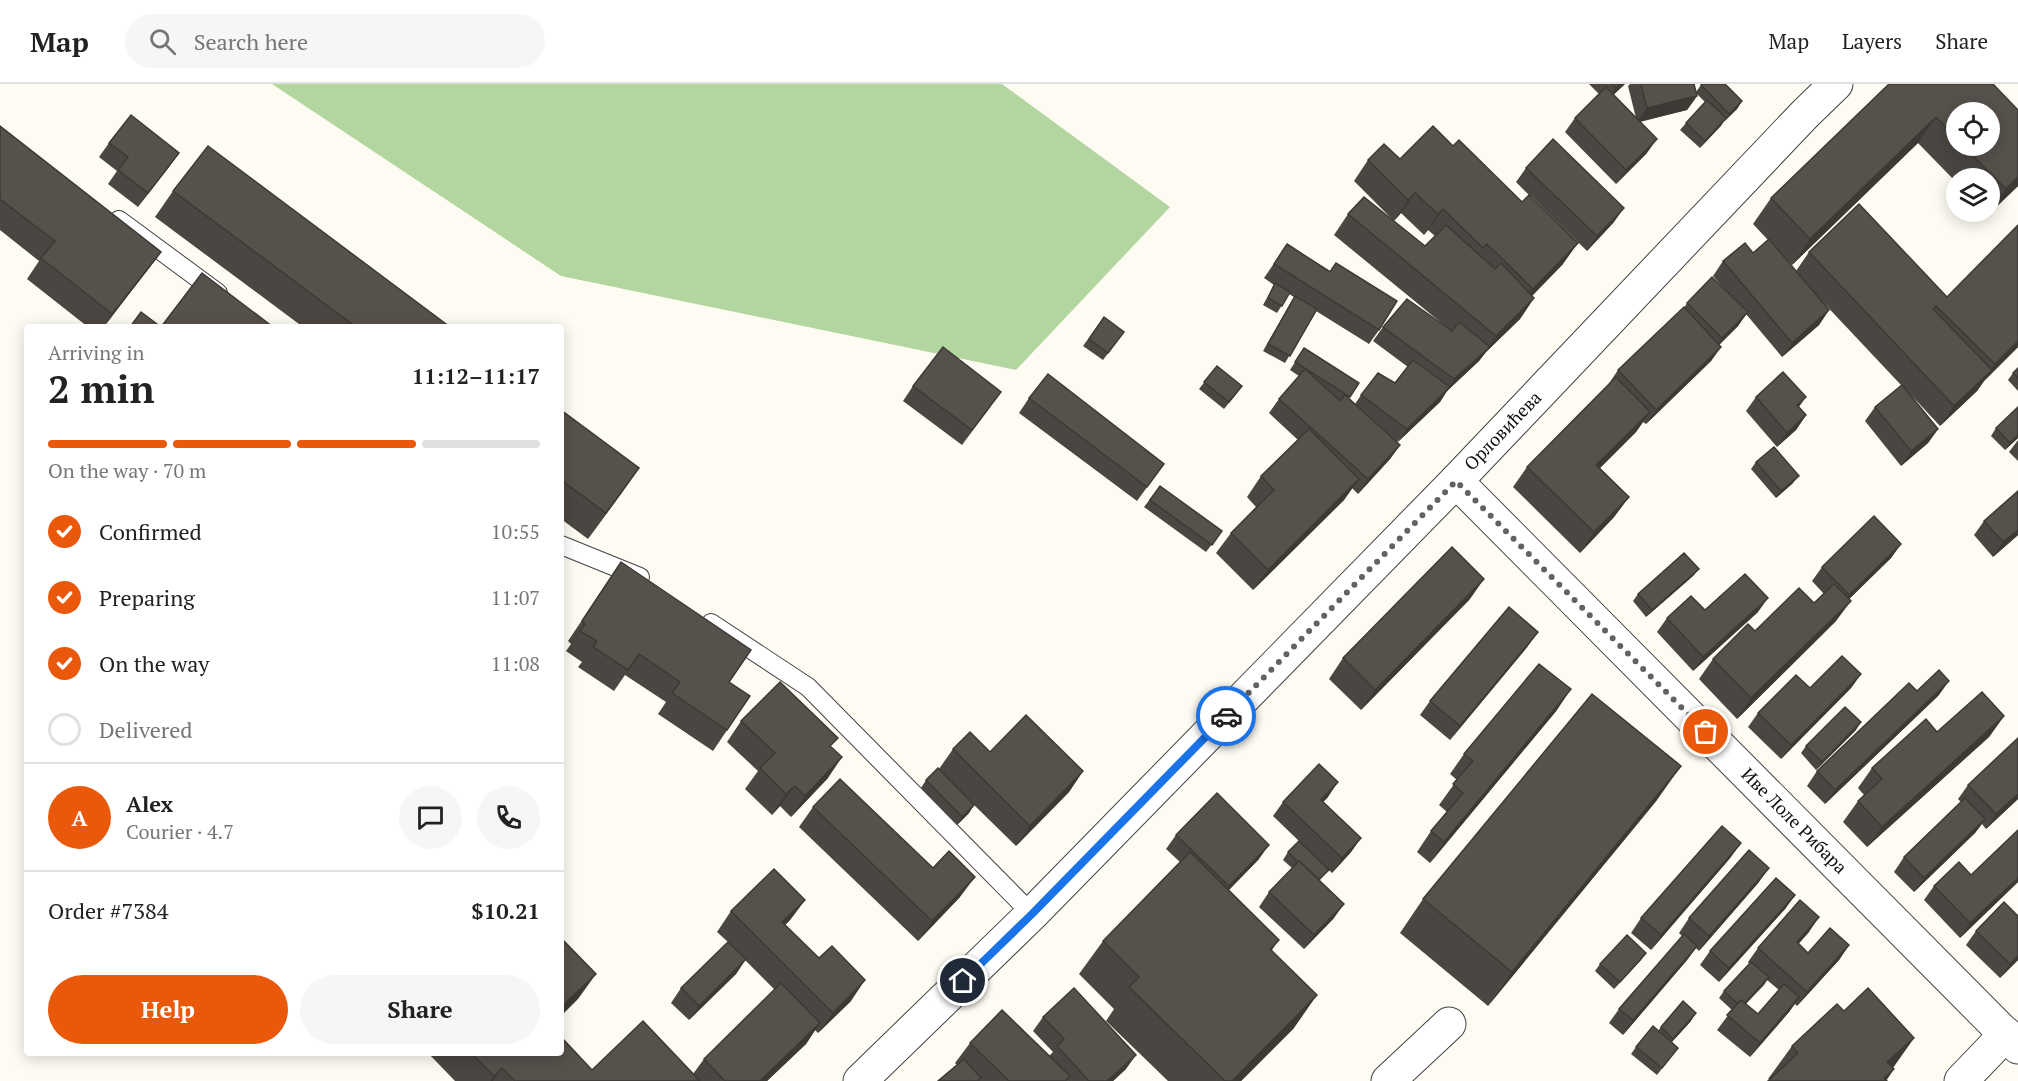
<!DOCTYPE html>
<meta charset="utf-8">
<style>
body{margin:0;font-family:"PT Serif",serif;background:#f6f6f6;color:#222;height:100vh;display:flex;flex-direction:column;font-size:22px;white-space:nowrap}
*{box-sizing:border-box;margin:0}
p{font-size:20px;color:#767676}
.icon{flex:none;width:33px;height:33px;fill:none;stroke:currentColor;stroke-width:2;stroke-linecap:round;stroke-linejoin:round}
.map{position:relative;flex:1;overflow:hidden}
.drawer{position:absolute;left:24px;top:240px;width:540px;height:732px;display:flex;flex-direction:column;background:#fff;border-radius:6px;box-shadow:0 3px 15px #0003}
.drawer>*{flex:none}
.buttons{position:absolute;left:1946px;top:18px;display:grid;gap:12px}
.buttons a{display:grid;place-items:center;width:54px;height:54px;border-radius:50%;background:#fff;box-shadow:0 3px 15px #0003;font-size:30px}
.pin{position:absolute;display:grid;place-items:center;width:51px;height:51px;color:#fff;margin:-26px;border:3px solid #fff;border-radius:50%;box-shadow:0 2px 6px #0007}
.courier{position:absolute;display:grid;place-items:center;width:60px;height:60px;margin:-30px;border:4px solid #1a73e8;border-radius:50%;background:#fff;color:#222;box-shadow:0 2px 8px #0007}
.overview em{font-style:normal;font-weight:800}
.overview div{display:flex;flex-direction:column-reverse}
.overview{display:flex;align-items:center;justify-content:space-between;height:102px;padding:0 24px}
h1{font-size:39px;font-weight:800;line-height:45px}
.bar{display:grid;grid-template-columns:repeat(4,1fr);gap:9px 6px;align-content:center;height:72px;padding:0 24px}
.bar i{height:8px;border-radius:4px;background:#e0e0e0}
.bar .selected{background:#ea580c}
.bar p{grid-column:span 4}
.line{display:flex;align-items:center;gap:15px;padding:0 24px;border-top:2px solid #e0e0e0}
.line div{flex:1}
.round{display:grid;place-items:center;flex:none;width:63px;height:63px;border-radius:32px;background:#f6f6f6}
ol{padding:0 24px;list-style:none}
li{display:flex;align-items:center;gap:18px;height:66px}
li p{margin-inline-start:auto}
li .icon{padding:6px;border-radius:50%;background:#ea580c;color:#fff;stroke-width:4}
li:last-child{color:#767676}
li i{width:33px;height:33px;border:3px solid #e0e0e0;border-radius:50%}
.button{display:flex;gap:12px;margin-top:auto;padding:12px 24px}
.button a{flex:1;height:69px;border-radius:36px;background:#ea580c;color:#fff;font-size:24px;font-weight:800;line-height:69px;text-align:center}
.button a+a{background:#f6f6f6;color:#222}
header{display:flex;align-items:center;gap:36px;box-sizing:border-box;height:84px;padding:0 30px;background:#fff;border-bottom:2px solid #e0e0e0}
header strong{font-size:28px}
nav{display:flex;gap:33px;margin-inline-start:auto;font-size:21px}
.search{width:420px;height:54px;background:#f6f6f6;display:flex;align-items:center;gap:15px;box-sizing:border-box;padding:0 21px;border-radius:33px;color:#767676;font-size:22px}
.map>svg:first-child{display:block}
.forest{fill:#b3d59f}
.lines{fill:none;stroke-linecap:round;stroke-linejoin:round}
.service-casing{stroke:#424242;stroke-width:20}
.minor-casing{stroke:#424242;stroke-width:35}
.tertiary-casing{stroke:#424242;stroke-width:35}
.service{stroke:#fff;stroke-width:18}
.minor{stroke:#fff;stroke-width:33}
.tertiary{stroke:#fff;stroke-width:33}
.wall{fill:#4b4641;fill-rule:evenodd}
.shaded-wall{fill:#3d3935}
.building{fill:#57514c;stroke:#3d3935;stroke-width:1.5}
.done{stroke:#63625e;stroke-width:6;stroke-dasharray:0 10.8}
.route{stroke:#1a73e8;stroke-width:8}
.labels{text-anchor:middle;stroke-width:6;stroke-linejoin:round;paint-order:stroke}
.street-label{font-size:18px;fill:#0f0f0f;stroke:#fff}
</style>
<header>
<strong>Map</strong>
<div class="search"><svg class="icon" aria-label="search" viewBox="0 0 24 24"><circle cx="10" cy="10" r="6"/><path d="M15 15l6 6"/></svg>Search here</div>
<nav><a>Map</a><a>Layers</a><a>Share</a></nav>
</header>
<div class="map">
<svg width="2018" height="997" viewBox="0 0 2018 997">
<rect width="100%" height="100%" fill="#fefcf2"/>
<!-- forest -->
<polygon class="forest" points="272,0 1002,0 1170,123 1016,286 561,192"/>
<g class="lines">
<!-- service casing -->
<g class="service-casing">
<g id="service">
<polyline points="119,136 218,209"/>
<polyline points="561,461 640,493"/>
<polyline points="711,539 808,603 1032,830"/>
</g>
</g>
<!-- minor casing -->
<g class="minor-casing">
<g id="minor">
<polyline points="1456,397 2018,963"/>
<polyline points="1388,997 1449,940"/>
<polyline points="1961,997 2006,950"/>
</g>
</g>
<!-- tertiary casing -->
<g class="tertiary-casing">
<polyline id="tertiary" points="860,997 1032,830 1456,397 1805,30 1836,0"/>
</g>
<!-- service -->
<use href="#service" class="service"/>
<!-- minor -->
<use href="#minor" class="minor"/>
<!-- tertiary -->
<use href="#tertiary" class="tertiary"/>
</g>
<!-- wall -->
<g class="wall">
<polygon points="1589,0 1625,0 1613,11 1636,34 1628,2 1630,0 1694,0 1696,8 1701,1 1742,17 1737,25 1724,37 1700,64 1680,46 1686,39 1705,18 1696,9 1697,12 1687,26 1640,38 1647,69 1616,100 1565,48 1575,34 1599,10"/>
<path d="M1993,0L2018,102L1988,131L1984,128H1989V94H1956V98L1918,59L1792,181L1784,173L1796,187L1809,168L1947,213L2018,263L1984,297L1977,307L1940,342L1911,311L1938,345L1928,359L1901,382L1865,337L1875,323L1901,301L1820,215L1829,226L1819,241L1782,273L1746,230L1738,242L1719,261L1721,263L1711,277L1646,340L1643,338L1636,348L1600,384L1629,413L1614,433L1580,469L1513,403L1527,383L1608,301L1618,286L1684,224L1687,219L1725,206L1713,192L1723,177L1753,169L1768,156L1753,140L1771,114ZM1956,28L1989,62H1956Z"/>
<polygon points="0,42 161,168 146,188 104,243 88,243 27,195 39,177 0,146"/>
<polygon points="109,59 179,69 138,123 108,100 117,87 99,73"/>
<polygon points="1453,62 1522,118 1529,111 1516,98 1526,84 1614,138 1587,167 1531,112 1563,180 1532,212 1534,214 1520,235 1486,268 1479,277 1447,307 1440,318 1397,358 1400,361 1390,375 1358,410 1352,404 1344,416 1253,506 1216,469 1231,449 1256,423 1247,413 1261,392 1298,356 1269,329 1279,315 1299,292 1290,286 1304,264 1359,299 1349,314 1355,320 1361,311 1395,299 1408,283 1373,257 1383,243 1450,246 1334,151 1348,130 1425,162 1435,152 1428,146 1424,151 1401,129 1394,137 1354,97 1368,76 1400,75"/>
<polygon points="173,107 450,243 303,243 155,133"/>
<polygon points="1287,160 1330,187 1336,179 1379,246 1369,260 1316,227 1285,279 1263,267 1294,213 1289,210 1277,229 1263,221 1274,201 1264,194"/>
<polygon points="1104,233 1124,248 1103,276 1083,262"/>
<polygon points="1217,282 1237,309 1224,325 1199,305"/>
<polygon points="2018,284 2018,307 2008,296 2013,289"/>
<polygon points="913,302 991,322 962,361 903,317"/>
<polygon points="1756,313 1799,323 1806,331 1796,346 1777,363 1746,327"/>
<polygon points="1029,314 1164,380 1137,417 1019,329"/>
<polygon points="561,326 639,384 588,455 561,435"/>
<polygon points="1996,344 2018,354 2005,366 1991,352"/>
<polygon points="2018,356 2018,377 2009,368"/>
<polygon points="1756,378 1793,399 1776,414 1751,385"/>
<polygon points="1160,402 1222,447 1206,468 1144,423"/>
<polygon points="1984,437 2018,451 1993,473 1974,451"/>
<polygon points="1901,460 1891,474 1849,515 1836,537 1737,635 1699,595 1713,575 1755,547 1814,519 1824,510 1812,497 1822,483"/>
<polygon points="621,478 729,598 750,612 713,667 658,630 666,618 625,591 614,607 578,583 582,578 566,567 571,560 568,557"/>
<polygon points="1699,485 1693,492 1646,533 1633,517 1638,510"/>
<polygon points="1470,515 1361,626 1329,595 1343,574"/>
<polygon points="1705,526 1758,528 1693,587 1657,548 1667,534"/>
<polygon points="1528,562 1450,656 1420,631 1430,617"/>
<polygon points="1861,590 1851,604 1781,675 1748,643 1758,629 1810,604"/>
<polygon points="1917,607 1939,611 1825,720 1807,702 1817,687"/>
<polygon points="1557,626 1430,779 1417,768 1431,747 1447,728 1439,721 1457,696 1450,690 1464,670"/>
<polygon points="2004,632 1989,653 1867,763 1843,738 1858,717 1864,711 1858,704 1872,684 1937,648"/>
<polygon points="741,637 832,663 828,694 791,733 780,722 772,731 745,705 758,687 727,658"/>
<polygon points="1856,646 1816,686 1801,669 1806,662"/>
<polygon points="953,665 990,668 1083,687 1069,708 1016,762 971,718 974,721 969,729 957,741 921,704 926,696 939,685"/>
<polygon points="1968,701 2018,715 1986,745 1982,740 1975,749 1914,808 1894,788 1904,773 1961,718 1958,715"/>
<polygon points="1328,713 1323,718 1361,754 1351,768 1332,789 1329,786 1320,796 1334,834 1304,865 1259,823 1269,808 1292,784 1283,776 1288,768 1327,784 1273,732 1283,718"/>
<polygon points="1657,716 1488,922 1400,849 1423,815"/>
<polygon points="813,723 960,813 918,857 799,743"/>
<polygon points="1176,751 1259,775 1229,806 1279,856 1272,866 1294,944 1241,997 1168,997 1106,937 1114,925 1079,890 1103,857 1180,778 1166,765"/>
<polygon points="1731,773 1651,866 1631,849 1641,834"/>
<polygon points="1759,798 1699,867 1696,864 1687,876 1623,951 1609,939 1619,925 1682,852 1679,849 1689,834"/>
<polygon points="2018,798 1960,854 1924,816 1934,802"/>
<polygon points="1795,811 1785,825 1719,898 1700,881 1710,867"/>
<polygon points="805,816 790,836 785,841 851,917 818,949 815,946 806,960 767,997 455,997 428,969 561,969 592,986 693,990 704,975 775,906 745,876 736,890 689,936 671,919 681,904 728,858 717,848 731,827"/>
<polygon points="1976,847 2018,876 2000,894 1966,861"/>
<path d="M1809,848L1798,860L1808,869L1849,861L1839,876L1797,922L1795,920L1789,928L1750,973L1717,946L1732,926L1719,914L1724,907L1749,880L1748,878L1758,864ZM1767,896L1779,906L1758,930L1746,920Z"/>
<polygon points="1646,869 1641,876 1614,905 1595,887 1600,880"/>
<polygon points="1844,927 1914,954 1893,984 1894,985 1886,996 1768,995 1792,962"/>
<polygon points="1043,933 1126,985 1113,997 938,997 957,981 955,979 970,959 1049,972 1053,968 1033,947"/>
<polygon points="1691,937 1672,958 1678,964 1657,991 1631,970 1636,963 1658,947 1661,943"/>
</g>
<!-- shaded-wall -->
<g class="shaded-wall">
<polygon points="1620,0 1625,0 1606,18 1616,4"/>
<polygon points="1697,12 1687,26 1637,38 1647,24"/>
<polygon points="1742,17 1737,25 1724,38 1729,30"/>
<polygon points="1936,33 1918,59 1792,181 1810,155"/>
<polygon points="1726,34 1721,42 1700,64 1705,57"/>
<polygon points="1657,55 1647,69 1616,100 1626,86"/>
<polygon points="179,69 169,83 138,123 148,109"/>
<polygon points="2018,93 2018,102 1988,131 2006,105"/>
<polygon points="1415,109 1401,129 1394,137 1408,116"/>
<polygon points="1624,124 1614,138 1587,167 1597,152"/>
<polygon points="1443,125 1428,146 1424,151 1438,130"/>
<polygon points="1578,159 1563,180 1519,225 1533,205"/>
<polygon points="161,168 146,188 103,243 112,230"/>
<polygon points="1534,214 1520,235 1486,268 1479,277 1447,307 1440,318 1397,359 1407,345 1447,306 1454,295 1486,266 1496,252"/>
<polygon points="1829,226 1819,241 1782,273 1792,259"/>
<polygon points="1748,228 1738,242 1712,268 1722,254"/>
<polygon points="2018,257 2018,263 1984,297 1977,307 1940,342 1954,322 1989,289 1995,280"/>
<polygon points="1721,263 1711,277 1646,340 1656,326"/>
<polygon points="1806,313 1796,327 1797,321"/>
<polygon points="1650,328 1636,348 1582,402 1596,381"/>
<polygon points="1806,331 1796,346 1777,363 1787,349"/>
<polygon points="1938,345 1928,359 1901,382 1911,367"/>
<polygon points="2018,351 2018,354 2005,366 2010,359"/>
<polygon points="1400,361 1390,375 1358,410 1368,395"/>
<polygon points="639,384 621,410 588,455 606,429"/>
<polygon points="1799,392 1793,399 1776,414 1781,407"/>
<polygon points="1359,395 1344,416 1253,506 1268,486"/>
<polygon points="1629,413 1614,433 1580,469 1594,448"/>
<polygon points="2018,446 2018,451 1993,473 2003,458"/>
<polygon points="1901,460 1891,474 1839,525 1849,511"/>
<polygon points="1699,485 1693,492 1646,533 1652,526"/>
<polygon points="1484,495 1470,515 1361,626 1375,606"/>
<polygon points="1768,514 1758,528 1693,587 1703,573"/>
<polygon points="1851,517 1836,537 1737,635 1751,614"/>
<polygon points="1538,548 1528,562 1450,656 1460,642"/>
<polygon points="1861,590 1851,604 1781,675 1791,661"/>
<polygon points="1949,597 1939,611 1825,720 1835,706"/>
<polygon points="1571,605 1557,626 1430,779 1444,758"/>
<polygon points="2004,632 1989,653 1867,763 1882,743"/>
<polygon points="1861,638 1856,646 1816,686 1822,678"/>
<polygon points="842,673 828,694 791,733 805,712"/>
<polygon points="1681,682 1657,716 1488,922 1512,888"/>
<polygon points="1083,687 1069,708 1016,762 1030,742"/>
<polygon points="1338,698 1328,713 1311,730 1321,716"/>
<polygon points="795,702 780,722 772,731 786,710"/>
<polygon points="2018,710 2018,715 1986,745 1996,730"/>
<polygon points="974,721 969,729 957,741 962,733"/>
<polygon points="1985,735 1975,749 1914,808 1924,794"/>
<polygon points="1361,754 1351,768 1332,789 1342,774"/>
<polygon points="1741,759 1731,773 1651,866 1661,851"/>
<polygon points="1269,761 1259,775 1219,816 1229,802"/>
<polygon points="1769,784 1759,798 1699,867 1709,852"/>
<polygon points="975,793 960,813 918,857 932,837"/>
<polygon points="2018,794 2018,798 1960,854 1970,839"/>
<polygon points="1795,811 1785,825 1719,898 1729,884"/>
<polygon points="805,816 790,836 768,858 782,838"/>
<polygon points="1344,820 1334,834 1304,865 1314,851"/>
<polygon points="1819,833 1809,848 1787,873 1797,858"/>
<polygon points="1849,861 1839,876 1797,922 1807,908"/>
<polygon points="1697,862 1687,876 1623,951 1633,936"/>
<polygon points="1646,869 1641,876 1614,905 1620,898"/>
<polygon points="2018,872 2018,876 2000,894 2010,880"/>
<polygon points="746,875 736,890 689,936 699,922"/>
<polygon points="596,890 578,915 561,932 561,923"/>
<polygon points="1769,893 1764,901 1736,930 1741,923"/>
<polygon points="865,896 851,917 818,949 833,929"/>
<polygon points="1317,911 1294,944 1241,997 1232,997"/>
<polygon points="1799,913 1789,928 1750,973 1760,959"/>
<polygon points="1696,929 1691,937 1668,962 1673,955"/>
<polygon points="820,939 806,960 767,997 760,997"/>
<polygon points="1914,954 1890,987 1887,978"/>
<polygon points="1136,971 1126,985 1113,997 1107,997"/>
<polygon points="502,984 493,997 490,997 494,992"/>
<polygon points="1894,985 1886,997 1884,994"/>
</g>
<!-- building -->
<g class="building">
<polygon points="1612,0 1620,0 1616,4"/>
<polygon points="1641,0 1694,0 1697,12 1647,24"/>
<polygon points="1702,0 1725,0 1742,17 1729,30 1701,1"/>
<polygon points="1889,0 1993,0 2018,26 2018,93 2006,105 1963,62 1989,62 1989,28 1956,28 1956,54 1936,33 1810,155 1771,114"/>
<polygon points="1606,3 1657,55 1626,86 1575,34"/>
<polygon points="1707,16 1726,34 1705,57 1686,39"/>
<polygon points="131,31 179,69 148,109 118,86 128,73 109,59"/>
<polygon points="0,42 161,168 112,230 41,174 55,157 0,115"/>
<polygon points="1433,42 1453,62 1459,56 1522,118 1529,111 1578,159 1533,205 1487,160 1483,164 1443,125 1438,130 1415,109 1408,116 1368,76 1384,60 1400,75"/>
<polygon points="1553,55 1624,124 1597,152 1526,84"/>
<polygon points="208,62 450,243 356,243 173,107"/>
<polygon points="1364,113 1425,162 1446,141 1495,185 1501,179 1534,214 1496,252 1348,130"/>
<polygon points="1859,120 1947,213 2018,141 2018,257 1995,280 1936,222 1933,225 1992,286 1954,322 1809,168"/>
<polygon points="1769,155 1829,226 1792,259 1723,177 1745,159 1753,169"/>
<polygon points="1287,160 1330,188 1336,179 1397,217 1379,246 1274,180"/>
<polygon points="202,189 273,243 130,243 141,228 161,243"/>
<polygon points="1712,193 1748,228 1722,254 1687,219"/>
<polygon points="1275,199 1290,208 1282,222 1268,214"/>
<polygon points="1295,212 1317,225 1290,272 1268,260"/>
<polygon points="1407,215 1452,247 1459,238 1490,263 1454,295 1383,243"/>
<polygon points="1684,223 1721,263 1656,326 1618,286"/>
<polygon points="1104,233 1124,248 1108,269 1089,255"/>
<polygon points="943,263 1001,308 972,346 913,302"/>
<polygon points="1304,264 1359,299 1350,313 1295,278"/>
<polygon points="1413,276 1450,303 1407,345 1361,311 1378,289 1395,299"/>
<polygon points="1217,282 1242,302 1229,318 1204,298"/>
<polygon points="2018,284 2018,294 2013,289"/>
<polygon points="1305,285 1340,317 1345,311 1400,361 1368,395 1279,315"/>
<polygon points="1783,288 1806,313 1797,321 1806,331 1787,349 1756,313"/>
<polygon points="1048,290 1164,380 1147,403 1029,314"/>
<polygon points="1616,293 1650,328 1596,381 1629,413 1594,448 1527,383"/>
<polygon points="1902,301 1938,345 1911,367 1875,323"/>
<polygon points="2018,323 2018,351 2010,359 1996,344"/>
<polygon points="561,326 639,384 606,429 561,396"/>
<polygon points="1309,345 1359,395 1268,486 1231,449 1274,406 1261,392"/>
<polygon points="1774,363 1799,392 1781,407 1756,378"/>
<polygon points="1160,402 1222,447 1212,461 1150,416"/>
<polygon points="2018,407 2018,446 2003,458 1984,437"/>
<polygon points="1874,432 1901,460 1849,511 1822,483"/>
<polygon points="1452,463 1484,495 1375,606 1343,574"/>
<polygon points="1684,469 1699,485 1652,526 1638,510"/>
<polygon points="621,478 751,566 729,598 750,612 727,646 672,609 680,598 639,570 628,586 593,563 597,557 580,547 585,540 582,537"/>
<polygon points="1745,490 1768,514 1703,573 1667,534 1691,512 1705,526"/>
<polygon points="1834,500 1851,517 1751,614 1713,575 1748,540 1755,547 1799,504 1814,519"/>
<polygon points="1509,523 1538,548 1460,642 1430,617"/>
<polygon points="1842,572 1861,590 1791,661 1758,629 1796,591 1810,604"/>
<polygon points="1539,580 1571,605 1444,758 1431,747 1463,709 1453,700 1473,677 1464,670"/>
<polygon points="1939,586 1949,597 1835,706 1817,687 1909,599 1917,607"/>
<polygon points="780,598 838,654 830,662 842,673 805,712 795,702 786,710 760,684 775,669 741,637"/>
<polygon points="1982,608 2004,632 1882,743 1858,717 1882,695 1872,684 1926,635 1937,648"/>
<polygon points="1592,610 1681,682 1512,888 1423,815"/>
<polygon points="1845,623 1861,638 1822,678 1806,662"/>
<polygon points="1026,631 1083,687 1030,742 953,665 970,648 990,668"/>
<polygon points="2018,654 2018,710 1996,730 1968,701"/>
<polygon points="1319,680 1338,698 1321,716 1361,754 1342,774 1283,718"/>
<polygon points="938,684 974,721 962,733 926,696"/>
<polygon points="840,695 933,784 949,767 975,793 932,837 813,723"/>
<polygon points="1217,709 1269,761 1229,802 1176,751"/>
<polygon points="1965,714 1985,735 1924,794 1904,773"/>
<polygon points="1722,742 1741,759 1661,851 1641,834"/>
<polygon points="2018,746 2018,794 1970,839 1934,802 1959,778 1971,791"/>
<polygon points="1299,757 1329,786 1319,795 1299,777 1298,778 1288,768"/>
<polygon points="1749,766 1769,784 1709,852 1689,834"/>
<polygon points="1190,768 1279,856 1270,865 1317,911 1232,997 1225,997 1129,903 1139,893 1103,857"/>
<polygon points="1299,777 1344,820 1314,851 1269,808"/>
<polygon points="774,785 805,816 782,838 819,874 832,862 865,896 833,929 731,827"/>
<polygon points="1776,794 1795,811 1729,884 1710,867"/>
<polygon points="1800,816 1819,833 1797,858 1808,869 1830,844 1849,861 1807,908 1758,864"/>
<polygon points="2004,818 2018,832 2018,872 2010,880 1976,847"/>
<polygon points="1684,850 1697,862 1633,936 1619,925"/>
<polygon points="1627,851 1646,869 1620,898 1600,880"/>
<polygon points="561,854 596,890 561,923"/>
<polygon points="728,858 746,875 699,922 681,904"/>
<polygon points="1751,878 1769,893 1745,919 1741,916 1738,920 1724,907"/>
<polygon points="781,899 820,939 760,997 725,997 704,975"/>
<polygon points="1784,900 1799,913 1760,959 1727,931 1741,916 1758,930"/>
<polygon points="1074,904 1136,971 1107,997 1089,997 1057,962 1064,955 1043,933"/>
<polygon points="1868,904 1914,954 1887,978 1894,985 1884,994 1887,997 1768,997 1798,969 1792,962 1837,920 1844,927"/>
<polygon points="1683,917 1696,929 1673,955 1661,943"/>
<polygon points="1002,926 1070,992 1065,997 1009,997 970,959"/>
<polygon points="643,937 700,997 515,997 502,984 494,992 471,969 561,969 561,953 592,986"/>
<polygon points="1653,942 1678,964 1662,984 1636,963"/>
<polygon points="964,975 981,994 978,997 938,997"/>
</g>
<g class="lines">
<!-- done -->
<polyline class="done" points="1226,632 1456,397 1706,648"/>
<!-- route -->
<polyline class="route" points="963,897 1032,830 1226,632"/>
</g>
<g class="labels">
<!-- street labels -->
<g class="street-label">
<text transform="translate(1503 347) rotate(-46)" y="6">Орловићева</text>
<text transform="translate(1794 737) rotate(45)" y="6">Иве Лоле Рибара</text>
</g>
</g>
</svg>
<div class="buttons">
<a><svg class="icon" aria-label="locate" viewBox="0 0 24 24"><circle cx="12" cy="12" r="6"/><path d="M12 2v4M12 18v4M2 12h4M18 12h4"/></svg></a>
<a><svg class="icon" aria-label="layers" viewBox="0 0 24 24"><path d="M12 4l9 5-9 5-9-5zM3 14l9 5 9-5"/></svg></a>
</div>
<div class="pin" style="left:1706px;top:648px;background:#ea580c"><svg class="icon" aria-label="bag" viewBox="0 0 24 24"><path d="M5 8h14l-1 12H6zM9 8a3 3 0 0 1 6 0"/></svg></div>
<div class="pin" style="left:963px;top:897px;background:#1f2937"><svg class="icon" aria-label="home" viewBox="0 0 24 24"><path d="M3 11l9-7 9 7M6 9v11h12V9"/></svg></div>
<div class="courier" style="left:1226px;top:632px"><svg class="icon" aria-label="car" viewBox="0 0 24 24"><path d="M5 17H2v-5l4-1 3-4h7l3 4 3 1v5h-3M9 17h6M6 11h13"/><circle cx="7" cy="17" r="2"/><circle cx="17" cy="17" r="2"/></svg></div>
<section class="drawer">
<div class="overview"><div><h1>2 min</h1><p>Arriving in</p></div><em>11:12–11:17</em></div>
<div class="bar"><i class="selected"></i><i class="selected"></i><i class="selected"></i><i></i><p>On the way · 70 m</p></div>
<ol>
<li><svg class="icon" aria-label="check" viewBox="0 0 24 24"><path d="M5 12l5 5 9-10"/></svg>Confirmed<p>10:55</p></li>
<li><svg class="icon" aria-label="check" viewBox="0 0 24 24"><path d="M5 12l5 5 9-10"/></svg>Preparing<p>11:07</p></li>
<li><svg class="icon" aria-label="check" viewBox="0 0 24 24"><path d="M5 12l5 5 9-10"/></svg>On the way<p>11:08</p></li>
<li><i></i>Delivered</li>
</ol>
<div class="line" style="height:108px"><b class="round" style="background:#ea580c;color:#fff">A</b><div><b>Alex</b><p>Courier · 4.7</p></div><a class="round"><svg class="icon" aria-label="chat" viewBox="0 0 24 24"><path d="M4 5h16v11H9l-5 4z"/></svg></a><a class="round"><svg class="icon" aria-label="phone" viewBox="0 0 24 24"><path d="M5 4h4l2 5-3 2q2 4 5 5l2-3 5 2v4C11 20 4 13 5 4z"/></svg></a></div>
<div class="line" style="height:78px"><div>Order #7384</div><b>$10.21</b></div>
<div class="button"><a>Help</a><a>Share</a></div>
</section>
</div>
